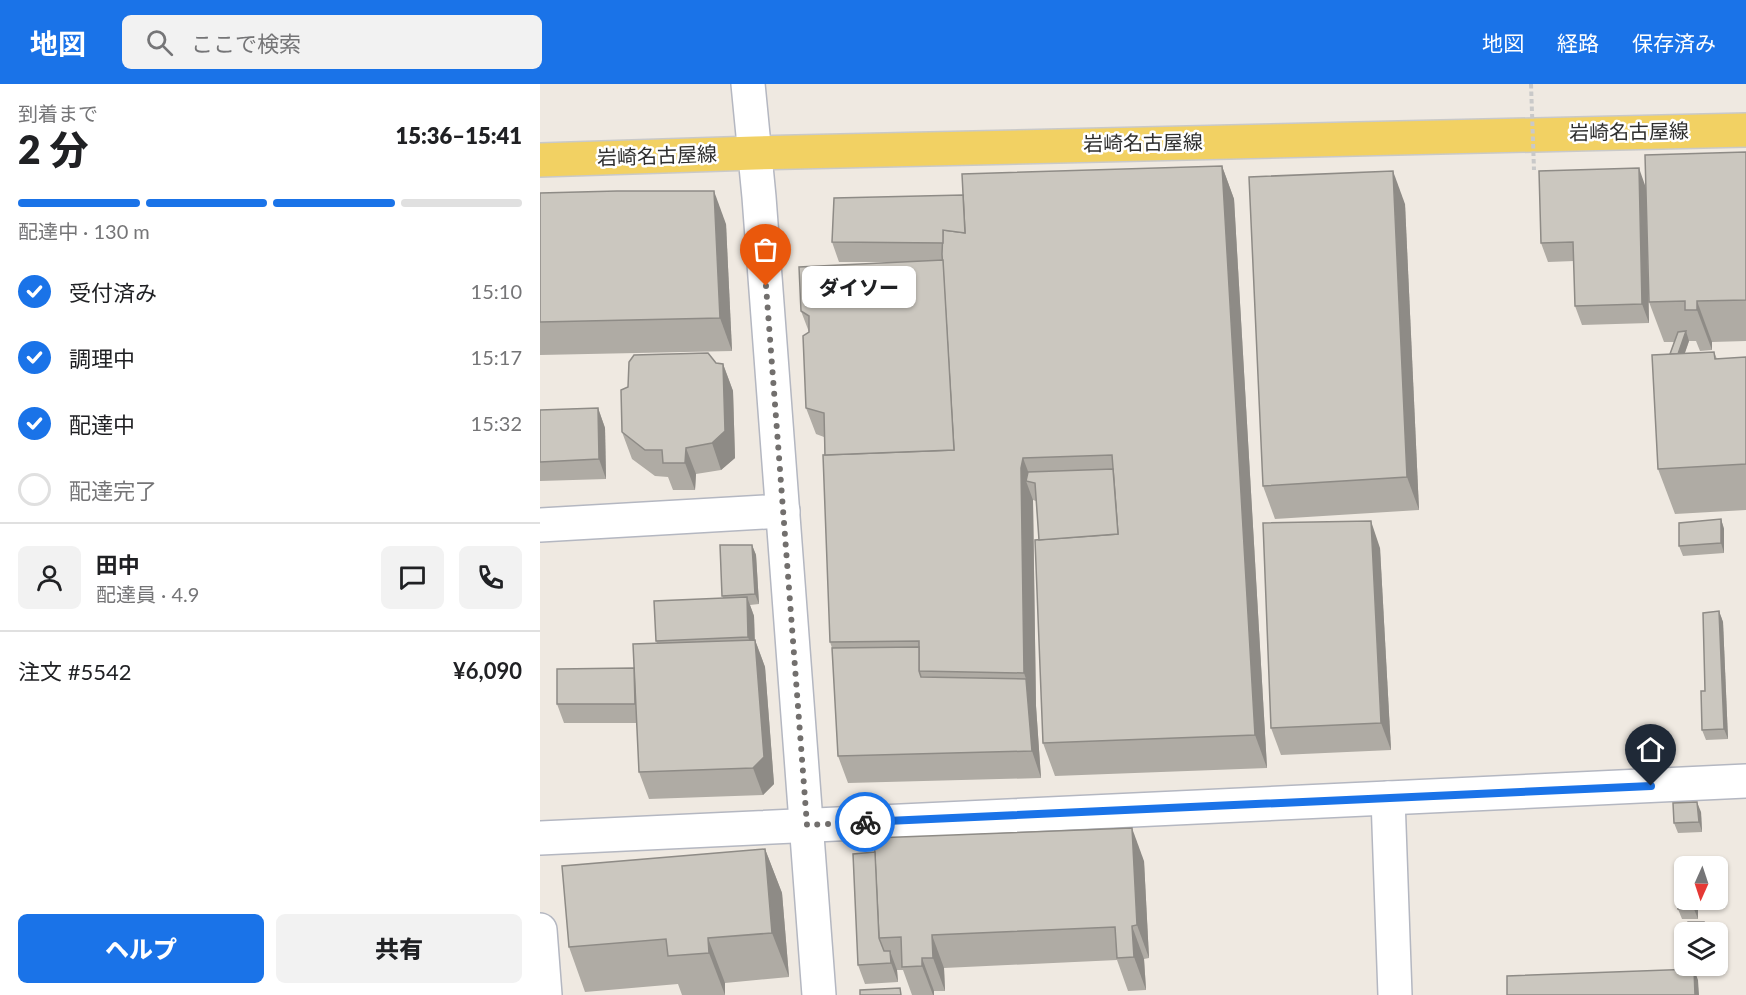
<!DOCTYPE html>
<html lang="ja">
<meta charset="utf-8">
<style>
body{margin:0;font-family:Lato,"Noto Sans JP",sans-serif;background:#f2f2f2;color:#202124;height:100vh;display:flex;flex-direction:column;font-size:22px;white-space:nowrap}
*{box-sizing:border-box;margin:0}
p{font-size:20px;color:#757577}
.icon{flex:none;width:33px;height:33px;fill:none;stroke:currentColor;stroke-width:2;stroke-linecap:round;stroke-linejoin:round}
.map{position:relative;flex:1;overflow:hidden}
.panel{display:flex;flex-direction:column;background:#fff;width:540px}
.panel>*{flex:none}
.needle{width:39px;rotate:183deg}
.buttons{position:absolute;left:1134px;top:772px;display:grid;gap:12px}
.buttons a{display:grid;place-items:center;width:54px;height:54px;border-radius:9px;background:#fff;box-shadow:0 2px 4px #0004;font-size:30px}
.pin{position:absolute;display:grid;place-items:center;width:51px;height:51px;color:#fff;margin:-62px -26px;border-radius:50% 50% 50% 0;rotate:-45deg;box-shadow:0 0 6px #0007}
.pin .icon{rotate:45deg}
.courier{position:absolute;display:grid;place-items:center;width:60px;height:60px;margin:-30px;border:4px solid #1a73e8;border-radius:50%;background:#fff;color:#222;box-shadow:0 2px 8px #0007}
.bubble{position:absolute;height:42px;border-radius:9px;background:#fff;box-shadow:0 2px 4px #0004;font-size:20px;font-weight:800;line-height:42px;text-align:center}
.headline em{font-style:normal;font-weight:800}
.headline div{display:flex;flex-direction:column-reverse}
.headline{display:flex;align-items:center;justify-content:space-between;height:102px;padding:0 18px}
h1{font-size:39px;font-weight:800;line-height:45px}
.bar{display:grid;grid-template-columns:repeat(4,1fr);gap:9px 6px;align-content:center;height:72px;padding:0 18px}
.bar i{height:8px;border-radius:4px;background:#e0e0e0}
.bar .active{background:#1a73e8}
.bar p{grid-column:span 4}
.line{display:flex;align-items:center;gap:15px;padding:0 18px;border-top:2px solid #e0e0e0}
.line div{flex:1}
.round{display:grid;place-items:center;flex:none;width:63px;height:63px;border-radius:9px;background:#f2f2f2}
ol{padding:0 18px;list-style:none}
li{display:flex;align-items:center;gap:18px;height:66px}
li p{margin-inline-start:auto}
li .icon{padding:6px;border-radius:50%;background:#1a73e8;color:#fff;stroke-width:4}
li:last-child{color:#757577}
li i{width:33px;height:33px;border:3px solid #e0e0e0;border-radius:50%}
.button{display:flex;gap:12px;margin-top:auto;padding:12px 18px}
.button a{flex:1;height:69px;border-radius:9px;background:#1a73e8;color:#fff;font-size:24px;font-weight:800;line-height:69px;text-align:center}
.button a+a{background:#f2f2f2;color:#202124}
header{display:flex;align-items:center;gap:36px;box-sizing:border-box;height:84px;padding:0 30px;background:#1a73e8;color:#fff}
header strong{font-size:28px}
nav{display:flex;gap:33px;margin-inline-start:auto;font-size:21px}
.search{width:420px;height:54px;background:#f2f2f2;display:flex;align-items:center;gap:15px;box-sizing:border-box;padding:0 21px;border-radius:9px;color:#757577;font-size:22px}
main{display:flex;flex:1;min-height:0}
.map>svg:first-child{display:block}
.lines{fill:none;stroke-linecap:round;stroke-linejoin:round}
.minor-casing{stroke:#b4b7c1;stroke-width:36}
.major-casing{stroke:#c9c9c9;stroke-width:36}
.minor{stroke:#fff;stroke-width:33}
.major{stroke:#f2d163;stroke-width:33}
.path-bridge{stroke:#c9c9c9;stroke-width:4;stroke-dasharray:4.5 3;stroke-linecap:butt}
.wall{fill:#afaba4}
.shaded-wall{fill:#8e8b86}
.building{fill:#cbc7bf;stroke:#8e8b86;stroke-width:1.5}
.done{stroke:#726f6d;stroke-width:6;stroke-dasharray:0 10.8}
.route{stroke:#1a73e8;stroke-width:8}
.labels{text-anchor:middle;stroke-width:5;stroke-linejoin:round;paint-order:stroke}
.street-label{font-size:20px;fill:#2e2e2e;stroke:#fff}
</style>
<header>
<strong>地図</strong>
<div class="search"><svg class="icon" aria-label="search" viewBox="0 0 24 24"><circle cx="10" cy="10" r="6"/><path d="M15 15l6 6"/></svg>ここで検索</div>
<nav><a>地図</a><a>経路</a><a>保存済み</a></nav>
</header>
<main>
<section class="panel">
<div class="headline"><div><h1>2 分</h1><p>到着まで</p></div><em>15:36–15:41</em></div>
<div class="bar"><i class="active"></i><i class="active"></i><i class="active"></i><i></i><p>配達中 · 130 m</p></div>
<ol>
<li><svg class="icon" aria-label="check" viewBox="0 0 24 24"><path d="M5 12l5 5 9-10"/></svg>受付済み<p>15:10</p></li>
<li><svg class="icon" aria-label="check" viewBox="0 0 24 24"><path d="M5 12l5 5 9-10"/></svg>調理中<p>15:17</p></li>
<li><svg class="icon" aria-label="check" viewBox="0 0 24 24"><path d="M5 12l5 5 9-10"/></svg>配達中<p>15:32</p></li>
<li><i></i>配達完了</li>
</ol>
<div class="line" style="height:108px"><a class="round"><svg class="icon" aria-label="person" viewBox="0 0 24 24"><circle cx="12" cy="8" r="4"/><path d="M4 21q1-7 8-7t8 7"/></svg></a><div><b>田中</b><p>配達員 · 4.9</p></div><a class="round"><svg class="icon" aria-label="chat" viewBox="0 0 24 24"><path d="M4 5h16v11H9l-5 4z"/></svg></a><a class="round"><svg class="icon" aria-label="phone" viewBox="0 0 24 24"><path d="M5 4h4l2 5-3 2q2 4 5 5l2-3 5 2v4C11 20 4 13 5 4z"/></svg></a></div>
<div class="line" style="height:78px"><div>注文 #5542</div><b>¥6,090</b></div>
<div class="button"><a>ヘルプ</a><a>共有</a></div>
</section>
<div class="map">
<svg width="1206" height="911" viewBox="0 0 1206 911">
<rect width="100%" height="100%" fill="#efe9e1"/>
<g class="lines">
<!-- minor casing -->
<g class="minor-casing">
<g id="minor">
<polyline points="208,0 219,113 279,911"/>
<polyline points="0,441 243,427"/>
<polyline points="848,714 855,911"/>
<polyline points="0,754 1206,697"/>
<polyline points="0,846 5,911"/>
</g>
</g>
<!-- major casing -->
<g class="major-casing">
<polyline id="major" points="0,76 215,69 1206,46"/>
</g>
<!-- minor -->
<use href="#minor" class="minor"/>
<!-- major -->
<use href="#major" class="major"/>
<!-- path-bridge -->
<polyline class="path-bridge" points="991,0 994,86"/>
</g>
<!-- wall -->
<g class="wall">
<polygon points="1206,68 1206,257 1172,258 1172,266 1160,267 1156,257 1149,257 1145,269 1174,268 1177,275 1206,273 1206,426 1135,430 1118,385 1130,270 1134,258 1124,258 1109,218"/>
<polygon points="682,82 694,115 727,684 515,692 503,659 499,456 496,417 493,416 496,622 501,694 308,699 298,672 292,564 290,558 284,353 276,350 266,324 269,248 261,227 369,178 299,178 292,158 423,111"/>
<polygon points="1106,104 1109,239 1042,241 1035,222 1034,177 1008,178 1001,159"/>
<polygon points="0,109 186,140 192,267 0,271"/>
<polygon points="865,120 879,426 735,435 723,402"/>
<polygon points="176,279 183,280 193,307 195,374 181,386 156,390 155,406 133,406 128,393 115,392 92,375 82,348"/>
<polygon points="58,324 65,344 66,395 0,397 0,326"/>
<polygon points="1181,435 1184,445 1184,469 1143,472 1139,462"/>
<polygon points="212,461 216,471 219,520 210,521 214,532 215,556 225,583 234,700 223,711 109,715 99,688 97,639 24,639 17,620 94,584 117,559 116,557 183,514 182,512"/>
<polygon points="840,464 851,666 741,671 731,644"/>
<polygon points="1179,527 1183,538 1188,655 1166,656 1162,646 1165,607"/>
<polygon points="1161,728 1162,748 1138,749 1134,739"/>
<polygon points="225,765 242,809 249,893 185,899 185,911 142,911 138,900 45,908 29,863"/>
<polygon points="313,770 604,777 609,874 604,875 606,906 588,907 577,876 404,884 405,907 394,907 394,911 372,911 363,886 357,886 358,898 325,900 318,881"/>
<polygon points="1144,816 1158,816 1158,835 1142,835 1138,825"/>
</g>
<!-- shaded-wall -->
<g class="shaded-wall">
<polygon points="682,82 694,115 727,684 715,651"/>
<polygon points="1099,84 1106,104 1109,239 1102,220"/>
<polygon points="853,87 865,120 879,426 867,393"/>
<polygon points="174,107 186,140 192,267 180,234"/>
<polygon points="1157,217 1172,258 1172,266 1157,226"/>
<polygon points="1146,247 1149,257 1128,316 1124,306"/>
<polygon points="183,280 193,307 195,374 181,386 172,359"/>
<polygon points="58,324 65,344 66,395 59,375"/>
<polygon points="146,364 156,390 155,406 145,379"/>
<polygon points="483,374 492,398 486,397 493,416 496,622 501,694 492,667 486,595 484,589 481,384"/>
<polygon points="1181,435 1184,445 1184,469 1181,459"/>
<polygon points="831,437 840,464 851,666 841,639"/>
<polygon points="212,461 216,471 219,520 215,510"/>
<polygon points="207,513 214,532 215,572 208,553"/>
<polygon points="1179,527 1183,538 1188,655 1184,645"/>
<polygon points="215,556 225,583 234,700 223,711 213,684"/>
<polygon points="1157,718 1161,728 1162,748 1159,738"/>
<polygon points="592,744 604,777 609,874 597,841"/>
<polygon points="225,765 242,809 249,893 232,849"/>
<polygon points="1154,816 1158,816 1158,835 1154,825"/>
<polygon points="1164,838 1167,849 1163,849"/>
<polygon points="592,842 604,875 606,906 594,873"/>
<polygon points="392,851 404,884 405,907 393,874"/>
<polygon points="168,854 185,899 185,911 169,869"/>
<polygon points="350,867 357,886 358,898 351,879"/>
<polygon points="382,874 394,907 394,911 393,911 382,882"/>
<polygon points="1154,885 1158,896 1159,911 1155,911"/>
</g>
<!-- building -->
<g class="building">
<polygon points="1206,68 1206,216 1157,217 1157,226 1145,226 1145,217 1109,218 1105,71"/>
<polygon points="682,82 715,651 503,659 495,456 578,450 572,371 483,374 481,384 484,589 379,587 379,557 290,558 283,371 414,366 402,170 403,146 425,149 422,90"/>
<polygon points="1099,84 1102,220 1035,222 1033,158 1001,159 999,87"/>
<polygon points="853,87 867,393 723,402 709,93"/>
<polygon points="77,107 174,107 180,234 0,238 0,109"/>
<polygon points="423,111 425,149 403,146 403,159 292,158 294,114"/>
<polygon points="403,176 414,366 285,371 284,329 266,324 263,252 269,248 269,232 261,227 259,183"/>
<polygon points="1146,247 1138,270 1130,270 1138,248"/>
<polygon points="1174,268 1175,275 1206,273 1206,380 1118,385 1112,271"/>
<polygon points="168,269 176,279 183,280 185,347 172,359 146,364 145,379 123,379 122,366 105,366 82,348 81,306 88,303 89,278 94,271"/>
<polygon points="58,324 59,375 0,378 0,326"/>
<polygon points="573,385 578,450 499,456 495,399 486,397 488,388"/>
<polygon points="1181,435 1181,459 1139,462 1139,439"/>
<polygon points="831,437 841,639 731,644 723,439"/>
<polygon points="180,461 212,461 215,510 182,512"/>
<polygon points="207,513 208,553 116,557 114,517"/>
<polygon points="1179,527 1184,645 1162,646 1161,607 1165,607 1163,529"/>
<polygon points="215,556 224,673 213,684 99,688 93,560"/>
<polygon points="379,563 379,587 381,593 486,595 492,667 298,672 292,564"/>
<polygon points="94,584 95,620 17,620 17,585"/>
<polygon points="1157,718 1159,738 1134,739 1133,719"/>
<polygon points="592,744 597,841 592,842 594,873 577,874 575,843 392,851 393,874 382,874 382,882 362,883 361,853 339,854 334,754"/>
<polygon points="225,765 232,849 168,854 169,869 128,872 126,855 29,863 22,782"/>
<polygon points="335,768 339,854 344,867 350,867 351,879 318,881 313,770"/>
<polygon points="1138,799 1144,799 1144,816 1154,816 1154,825 1138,825"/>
<polygon points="1148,838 1164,838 1163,849 1147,849"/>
<polygon points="1154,885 1155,911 967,911 967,892"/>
<polygon points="360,904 361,911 320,911 320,906"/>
</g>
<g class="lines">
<!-- done -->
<polyline class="done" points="226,202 267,741 325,738"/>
<!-- route -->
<polyline class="route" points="325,738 1111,702"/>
</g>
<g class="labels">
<!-- street labels -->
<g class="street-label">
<text transform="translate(1089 48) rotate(-1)" y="7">岩崎名古屋線</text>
<text transform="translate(603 59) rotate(-1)" y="7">岩崎名古屋線</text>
<text transform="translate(117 72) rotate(-2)" y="7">岩崎名古屋線</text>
</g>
</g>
</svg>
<div class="buttons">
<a><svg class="needle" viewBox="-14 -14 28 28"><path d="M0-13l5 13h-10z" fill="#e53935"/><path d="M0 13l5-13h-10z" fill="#757577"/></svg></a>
<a><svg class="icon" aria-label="layers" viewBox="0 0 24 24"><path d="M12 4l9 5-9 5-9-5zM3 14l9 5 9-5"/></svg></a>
</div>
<div class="pin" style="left:226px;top:202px;background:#ea580c"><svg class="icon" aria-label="bag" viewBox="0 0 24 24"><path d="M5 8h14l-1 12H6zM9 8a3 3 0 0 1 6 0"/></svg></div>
<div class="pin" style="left:1111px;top:702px;background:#1f2937"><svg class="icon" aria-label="home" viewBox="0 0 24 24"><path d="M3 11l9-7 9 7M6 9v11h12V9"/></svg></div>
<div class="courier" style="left:325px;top:738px"><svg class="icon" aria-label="bike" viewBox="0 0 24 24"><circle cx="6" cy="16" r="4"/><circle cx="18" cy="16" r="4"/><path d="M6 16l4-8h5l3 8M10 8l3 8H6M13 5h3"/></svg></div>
<div class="bubble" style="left:262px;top:182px;width:114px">ダイソー</div>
</div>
</main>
